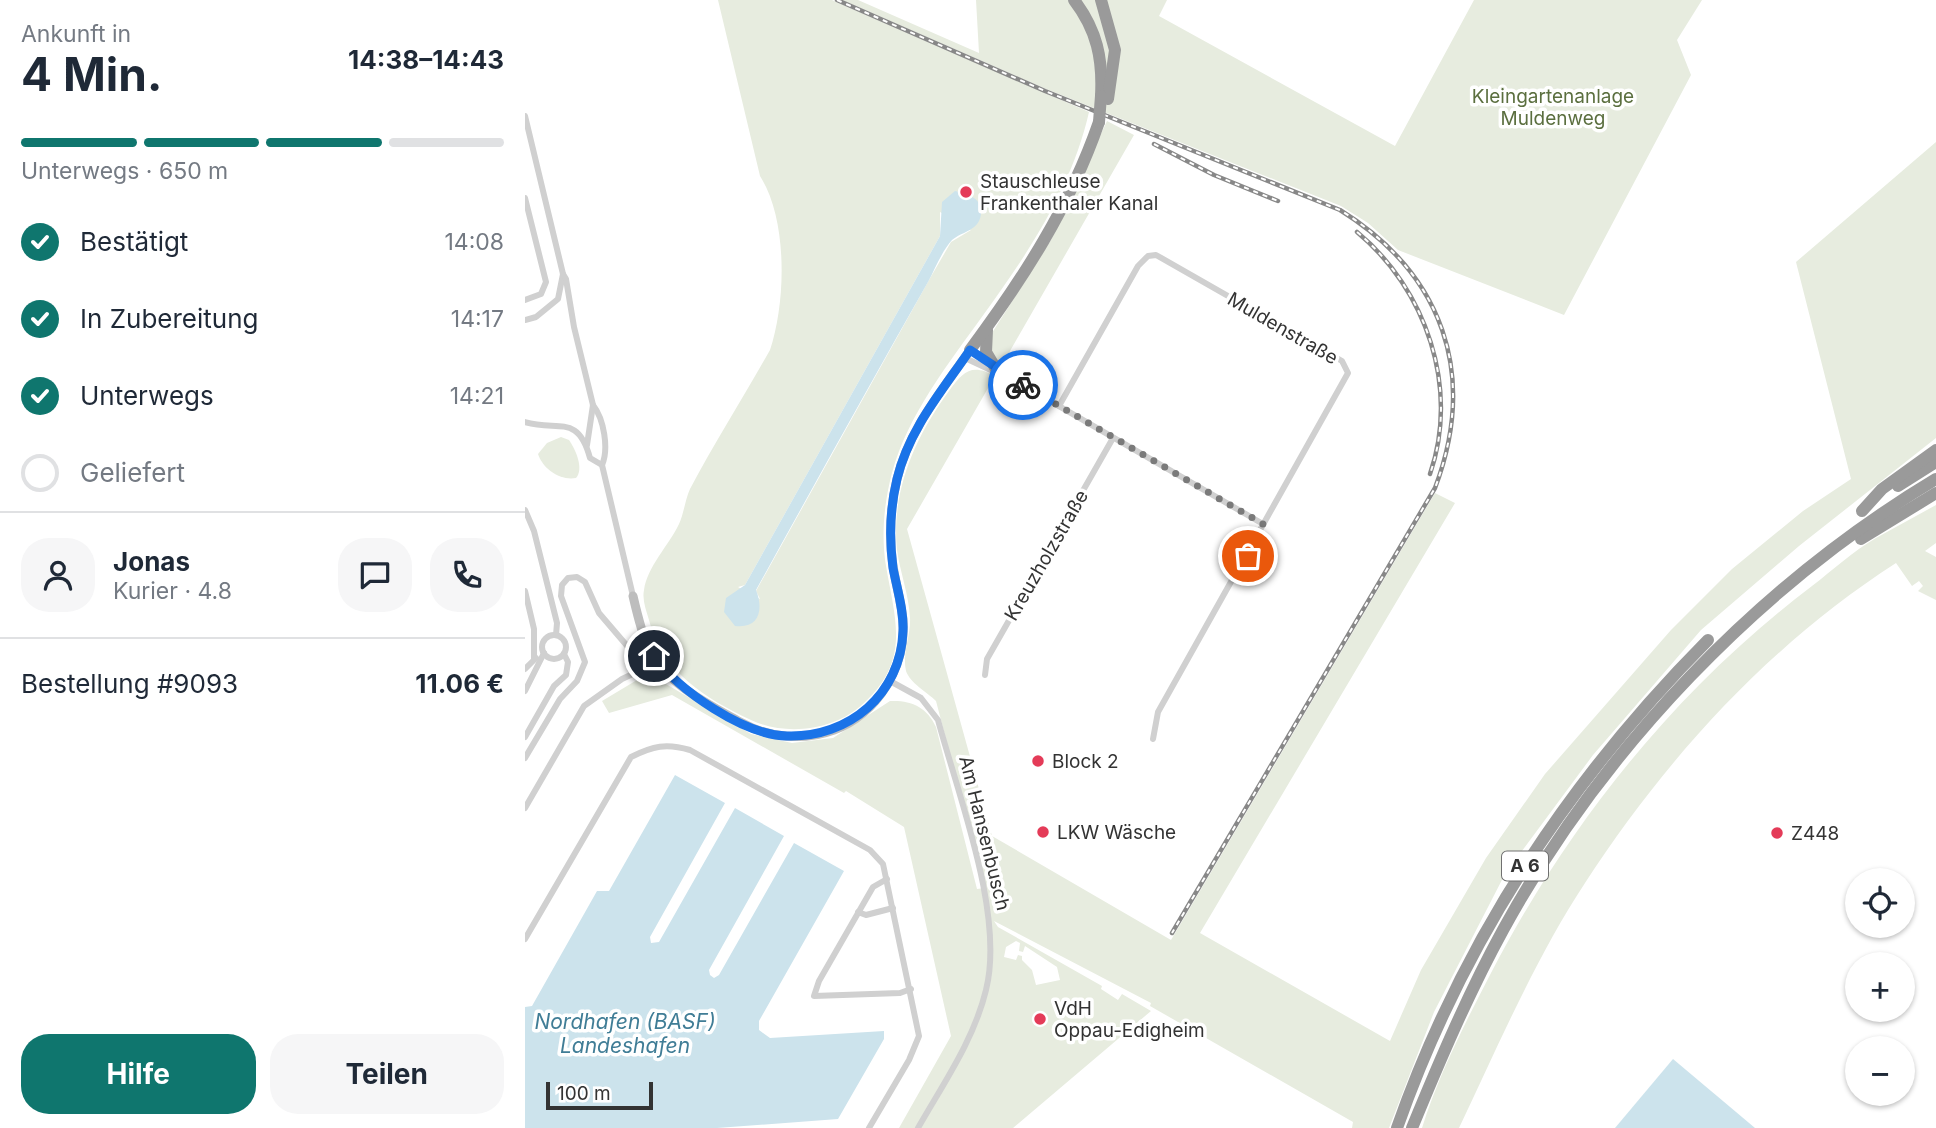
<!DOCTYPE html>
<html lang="de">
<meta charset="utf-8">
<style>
body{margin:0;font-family:Inter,sans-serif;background:#f6f6f7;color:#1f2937;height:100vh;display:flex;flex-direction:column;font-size:26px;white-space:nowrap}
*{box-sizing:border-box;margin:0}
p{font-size:23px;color:#747a83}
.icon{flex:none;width:38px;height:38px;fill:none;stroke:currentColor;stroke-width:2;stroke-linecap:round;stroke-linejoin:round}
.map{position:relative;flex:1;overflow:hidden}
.drawer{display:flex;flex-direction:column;background:#fff;width:525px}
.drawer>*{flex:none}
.tools{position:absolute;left:1320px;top:868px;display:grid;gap:14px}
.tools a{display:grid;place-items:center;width:70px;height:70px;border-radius:50%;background:#fff;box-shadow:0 2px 5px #0004;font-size:35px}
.scale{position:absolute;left:21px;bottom:18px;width:107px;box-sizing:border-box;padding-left:7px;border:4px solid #333;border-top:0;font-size:19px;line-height:24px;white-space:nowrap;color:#333;-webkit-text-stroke:5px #fff;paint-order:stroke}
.pin{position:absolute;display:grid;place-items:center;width:60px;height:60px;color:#fff;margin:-30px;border:4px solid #fff;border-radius:50%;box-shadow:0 2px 7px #0007}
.courier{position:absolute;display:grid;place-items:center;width:70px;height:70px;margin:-35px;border:5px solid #1a73e8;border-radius:50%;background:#fff;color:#222;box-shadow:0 2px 9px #0007}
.headline em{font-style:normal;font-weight:700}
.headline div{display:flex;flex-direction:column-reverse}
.headline{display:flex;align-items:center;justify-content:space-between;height:119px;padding:0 21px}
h1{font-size:46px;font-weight:700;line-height:52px}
.bar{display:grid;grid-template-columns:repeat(4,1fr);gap:10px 7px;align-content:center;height:84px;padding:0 21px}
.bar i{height:9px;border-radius:5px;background:#e0e1e3}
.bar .selected{background:#0f766e}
.bar p{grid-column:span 4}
.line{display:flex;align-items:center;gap:18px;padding:0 21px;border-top:2px solid #e0e1e3}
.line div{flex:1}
.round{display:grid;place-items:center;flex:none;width:74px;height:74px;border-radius:28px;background:#f6f6f7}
ol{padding:0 21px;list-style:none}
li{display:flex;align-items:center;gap:21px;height:77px}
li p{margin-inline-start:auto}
li .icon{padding:7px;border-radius:50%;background:#0f766e;color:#fff;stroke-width:4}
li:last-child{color:#747a83}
li i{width:38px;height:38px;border:4px solid #e0e1e3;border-radius:50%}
.action{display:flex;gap:14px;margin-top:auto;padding:14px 21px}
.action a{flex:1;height:80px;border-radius:28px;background:#0f766e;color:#fff;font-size:28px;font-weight:700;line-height:80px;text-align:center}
.action a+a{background:#f6f6f7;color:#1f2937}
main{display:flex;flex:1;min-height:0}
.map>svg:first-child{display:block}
.green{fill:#e7ecdf;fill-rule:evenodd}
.water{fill:#cce3ec}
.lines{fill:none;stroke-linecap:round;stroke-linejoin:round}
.street{stroke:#d0d0d0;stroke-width:6}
.secondary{stroke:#bdbdbd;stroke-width:9}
.highway{stroke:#9a9a9a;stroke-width:12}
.rail-casing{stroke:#888;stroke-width:4.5}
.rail{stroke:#fff;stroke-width:2;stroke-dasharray:5;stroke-linecap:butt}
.highway-bridge{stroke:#9a9a9a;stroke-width:12}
.done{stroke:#7a7a7a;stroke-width:7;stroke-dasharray:0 12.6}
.route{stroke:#1a73e8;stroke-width:9}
.poi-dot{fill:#e43b58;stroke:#fff;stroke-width:2.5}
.labels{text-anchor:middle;stroke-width:7;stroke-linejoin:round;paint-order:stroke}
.shield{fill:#fff;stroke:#707070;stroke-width:2}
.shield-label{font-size:18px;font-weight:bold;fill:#333}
.park-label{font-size:19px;fill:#5b6f3f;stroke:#fff}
.poi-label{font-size:19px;fill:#333;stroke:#fff;text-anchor:start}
.street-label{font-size:19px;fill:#333;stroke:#fff}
.water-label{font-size:21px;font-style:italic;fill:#407d96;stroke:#fff}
</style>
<main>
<section class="drawer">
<div class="headline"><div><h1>4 Min.</h1><p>Ankunft in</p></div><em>14:38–14:43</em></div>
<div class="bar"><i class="selected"></i><i class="selected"></i><i class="selected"></i><i></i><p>Unterwegs · 650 m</p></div>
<ol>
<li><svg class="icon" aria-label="check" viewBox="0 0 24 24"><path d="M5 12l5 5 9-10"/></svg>Bestätigt<p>14:08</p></li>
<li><svg class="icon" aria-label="check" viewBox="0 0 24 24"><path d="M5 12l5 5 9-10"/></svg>In Zubereitung<p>14:17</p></li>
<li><svg class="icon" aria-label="check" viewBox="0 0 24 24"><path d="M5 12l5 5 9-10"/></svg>Unterwegs<p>14:21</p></li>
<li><i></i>Geliefert</li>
</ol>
<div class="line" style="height:126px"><a class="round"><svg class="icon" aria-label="person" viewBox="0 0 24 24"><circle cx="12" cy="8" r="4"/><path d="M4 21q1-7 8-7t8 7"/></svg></a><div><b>Jonas</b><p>Kurier · 4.8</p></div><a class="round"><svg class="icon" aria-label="chat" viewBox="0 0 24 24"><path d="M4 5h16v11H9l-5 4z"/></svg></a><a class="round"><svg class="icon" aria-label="phone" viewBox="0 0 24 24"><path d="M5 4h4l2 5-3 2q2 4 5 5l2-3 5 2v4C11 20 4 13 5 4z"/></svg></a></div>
<div class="line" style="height:91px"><div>Bestellung #9093</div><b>11.06 €</b></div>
<div class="action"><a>Hilfe</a><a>Teilen</a></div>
</section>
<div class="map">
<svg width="1411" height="1128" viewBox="0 0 1411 1128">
<rect width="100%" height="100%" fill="#fff"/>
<!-- green -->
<g class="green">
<path d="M193,0H307L564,112C547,187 504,252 459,314C424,363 383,414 367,473C359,503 356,536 361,566C370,619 386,660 339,703C311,730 262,737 226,720C181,699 136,671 124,620C121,610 117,600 119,590C122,567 144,545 154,524C159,513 160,500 165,489C190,442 219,396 245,350C261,302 263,220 235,176ZM415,212L446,230L426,242L404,280L231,591L235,599L213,587L220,585L415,236Z"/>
<polygon points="317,0 333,0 454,53 451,0 642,0 634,16 870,146 949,0 1177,0 1152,40 1166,75 1039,315 873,250 843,223 816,206 521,89"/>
<polygon points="582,121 609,135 477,365 468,360 465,336 526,240"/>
<path d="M1411,142V438L1274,546L1176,630L1068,755L980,874L909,1012L864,1128H827L828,1122L625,1006L626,1003L469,921L473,927L577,986L576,989L593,1000L597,994L626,1011L488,1128H374L426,1036L379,827L321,791L319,793L147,695L84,713L77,701L117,677H129L226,734L267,743L308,738L365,701C386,700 402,707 411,727L452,889L460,888L411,701C402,692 385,683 381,671C377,654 386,635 385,618C384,595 375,572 372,550C366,491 390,437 424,391C438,371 447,363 470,376L382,529L467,836L646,940L910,493L930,503L675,933L865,1041L896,970L961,858L1020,774L1146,630L1207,569L1278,511L1326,479L1271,262ZM491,941L495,943L494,951L498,952L500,946L532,967L535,980L511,985L507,970L497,960V956L493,955L491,960L479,957L481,947Z"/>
<path d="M36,437L44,440C51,450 59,469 51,478C35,481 18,469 13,454L22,443Z"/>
<path d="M1411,505V543L1400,551L1411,557V600L1393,591L1398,586L1394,581L1387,586L1371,563C1244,645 1142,757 1060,883C1010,959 973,1046 934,1128H897C914,1074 940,1023 966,973C1044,823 1151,689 1287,586C1308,570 1328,551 1351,538C1371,527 1391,516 1411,505Z"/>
</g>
<!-- water -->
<g class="water">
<path d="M430,191C441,193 457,198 456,212C456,230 438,231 427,240C417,251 410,269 403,282C345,384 288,487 231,590C239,610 234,629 210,626L199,612L201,598L220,585L415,236L417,202Z"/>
<polygon points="150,775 200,803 125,937 126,943 134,942 210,808 259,836 184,970 185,975 189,978 194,975 269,843 319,871 234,1021 234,1030 245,1038 359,1031 359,1039 313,1119 192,1128 0,1128 0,1007 7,1006 72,891 84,891"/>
<polygon points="1148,1059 1230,1128 1090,1128"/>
</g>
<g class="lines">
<!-- street -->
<g class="street">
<polyline points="0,116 38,274 33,299 11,317 0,320"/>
<polyline points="0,198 21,282 16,294 0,300"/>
<polyline points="38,274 41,279 49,327 68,405 62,445"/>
<polyline points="445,350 475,372 738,524"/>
<polyline points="440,358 470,372"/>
<path d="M68,405C79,419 84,449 77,465L108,596"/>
<polyline points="534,406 613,266 623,256 631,255 817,361 823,373 633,712 628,739"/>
<path d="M0,422C33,432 53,413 65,458L77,465"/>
<polyline points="0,510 9,531 32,623 31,635"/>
<polyline points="0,591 9,629 9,659"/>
<circle cx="29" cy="647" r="12"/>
<polyline points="0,669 11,658"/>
<polyline points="460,675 462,659 588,438"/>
<path d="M365,681L396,698L413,720C433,795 480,915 461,990C449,1040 418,1084 393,1128"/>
<polyline points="0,691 19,653"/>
<polyline points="0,737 29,686 41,675 43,662 39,654"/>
<polyline points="0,758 35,699 52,681 60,662 36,596 37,585 43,578 52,577 60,582 74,613 121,668"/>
<polyline points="0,808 59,706 97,679 133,662"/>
<polyline points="362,879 348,887 294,981 289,996 375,993 386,989"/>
<polyline points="333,912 341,915 368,908"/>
<path d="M0,939L106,757C128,746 141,743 165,750L345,850L358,864L394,1036L384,1060L344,1128"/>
</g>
<!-- secondary -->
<path class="secondary" d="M108,596C112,613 116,631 123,647C141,684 183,704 217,723C244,738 279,741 309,730C353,713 381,667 378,620C376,599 369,579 367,558C364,531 366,504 372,479C384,429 417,391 445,350"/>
<!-- highway -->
<g class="highway">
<path d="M549,0C572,30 578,59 576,96"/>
<polyline points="576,0 590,50 583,99"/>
<polyline points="462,330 461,352 471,369"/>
<path d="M445,350C498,279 545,206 574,122"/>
<polyline points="1373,486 1411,462"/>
<polyline points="1337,511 1357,489 1411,450"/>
<polyline points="1336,539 1411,493"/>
<path d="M872,1128C937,943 1045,779 1183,640"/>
<path d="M887,1128C915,1060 943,994 978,930C1077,749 1234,585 1411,479"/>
</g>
<!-- rail casing -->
<g class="rail-casing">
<g id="rail">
<path d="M312,0L520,91L815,210C918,274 953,374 910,488L647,933"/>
<polyline points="629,144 689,175 753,201"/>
<path d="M832,232C901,289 935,388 905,474"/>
</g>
</g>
<!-- rail -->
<use href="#rail" class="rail"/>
<!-- highway-bridge -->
<polyline class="highway-bridge" points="574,122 576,96"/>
</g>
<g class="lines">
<!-- done -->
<polyline class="done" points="498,385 738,524 723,556"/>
<!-- route -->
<path class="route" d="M129,656C154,691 219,735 262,736C324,738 376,694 378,631C379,610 372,589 368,568C364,538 365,508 372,479C384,429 417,391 445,350L498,385"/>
</g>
<!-- markers -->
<g class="poi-dot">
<circle cx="441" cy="192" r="7"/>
<circle cx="513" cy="761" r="7"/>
<circle cx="518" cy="832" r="7"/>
<circle cx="1252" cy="833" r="7"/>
<circle cx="515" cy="1019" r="7"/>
</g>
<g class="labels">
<!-- shield labels -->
<rect class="shield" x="977" y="851.5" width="46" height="29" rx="5"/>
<g class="shield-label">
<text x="1000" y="872">A 6</text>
</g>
<!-- park labels -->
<g class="park-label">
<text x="1028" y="103">Kleingartenanlage<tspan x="1028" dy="22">Muldenweg</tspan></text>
</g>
<!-- poi labels -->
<g class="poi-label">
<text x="455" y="188">Stauschleuse<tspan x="455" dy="22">Frankenthaler Kanal</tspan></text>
<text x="527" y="768">Block 2</text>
<text x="532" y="839">LKW Wäsche</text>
<text x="1266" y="840">Z448</text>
<text x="529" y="1015">VdH<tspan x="529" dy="22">Oppau-Edigheim</tspan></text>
</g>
<!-- street labels -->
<g class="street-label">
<text transform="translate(758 328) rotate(30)" y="7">Muldenstraße</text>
<text transform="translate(521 555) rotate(-60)" y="7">Kreuzholzstraße</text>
<text transform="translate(460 833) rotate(76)" y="7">Am Hansenbusch</text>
</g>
<!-- water labels -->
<g class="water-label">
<text x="100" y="1029">Nordhafen (BASF)<tspan x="100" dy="24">Landeshafen</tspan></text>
</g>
</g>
</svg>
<div class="tools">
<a><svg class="icon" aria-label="locate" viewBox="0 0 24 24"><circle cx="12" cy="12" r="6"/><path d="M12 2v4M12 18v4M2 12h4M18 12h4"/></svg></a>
<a>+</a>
<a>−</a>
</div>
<div class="scale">100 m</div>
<div class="pin" style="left:723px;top:556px;background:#ea580c"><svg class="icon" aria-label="bag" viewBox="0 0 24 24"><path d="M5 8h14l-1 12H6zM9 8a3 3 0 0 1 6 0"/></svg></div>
<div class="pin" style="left:129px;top:656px;background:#1f2937"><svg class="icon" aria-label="home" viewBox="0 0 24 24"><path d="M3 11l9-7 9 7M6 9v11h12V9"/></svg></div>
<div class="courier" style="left:498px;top:385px"><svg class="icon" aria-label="bike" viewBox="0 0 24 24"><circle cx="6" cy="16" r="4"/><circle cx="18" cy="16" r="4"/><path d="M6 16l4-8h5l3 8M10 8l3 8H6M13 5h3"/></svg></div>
</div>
</main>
